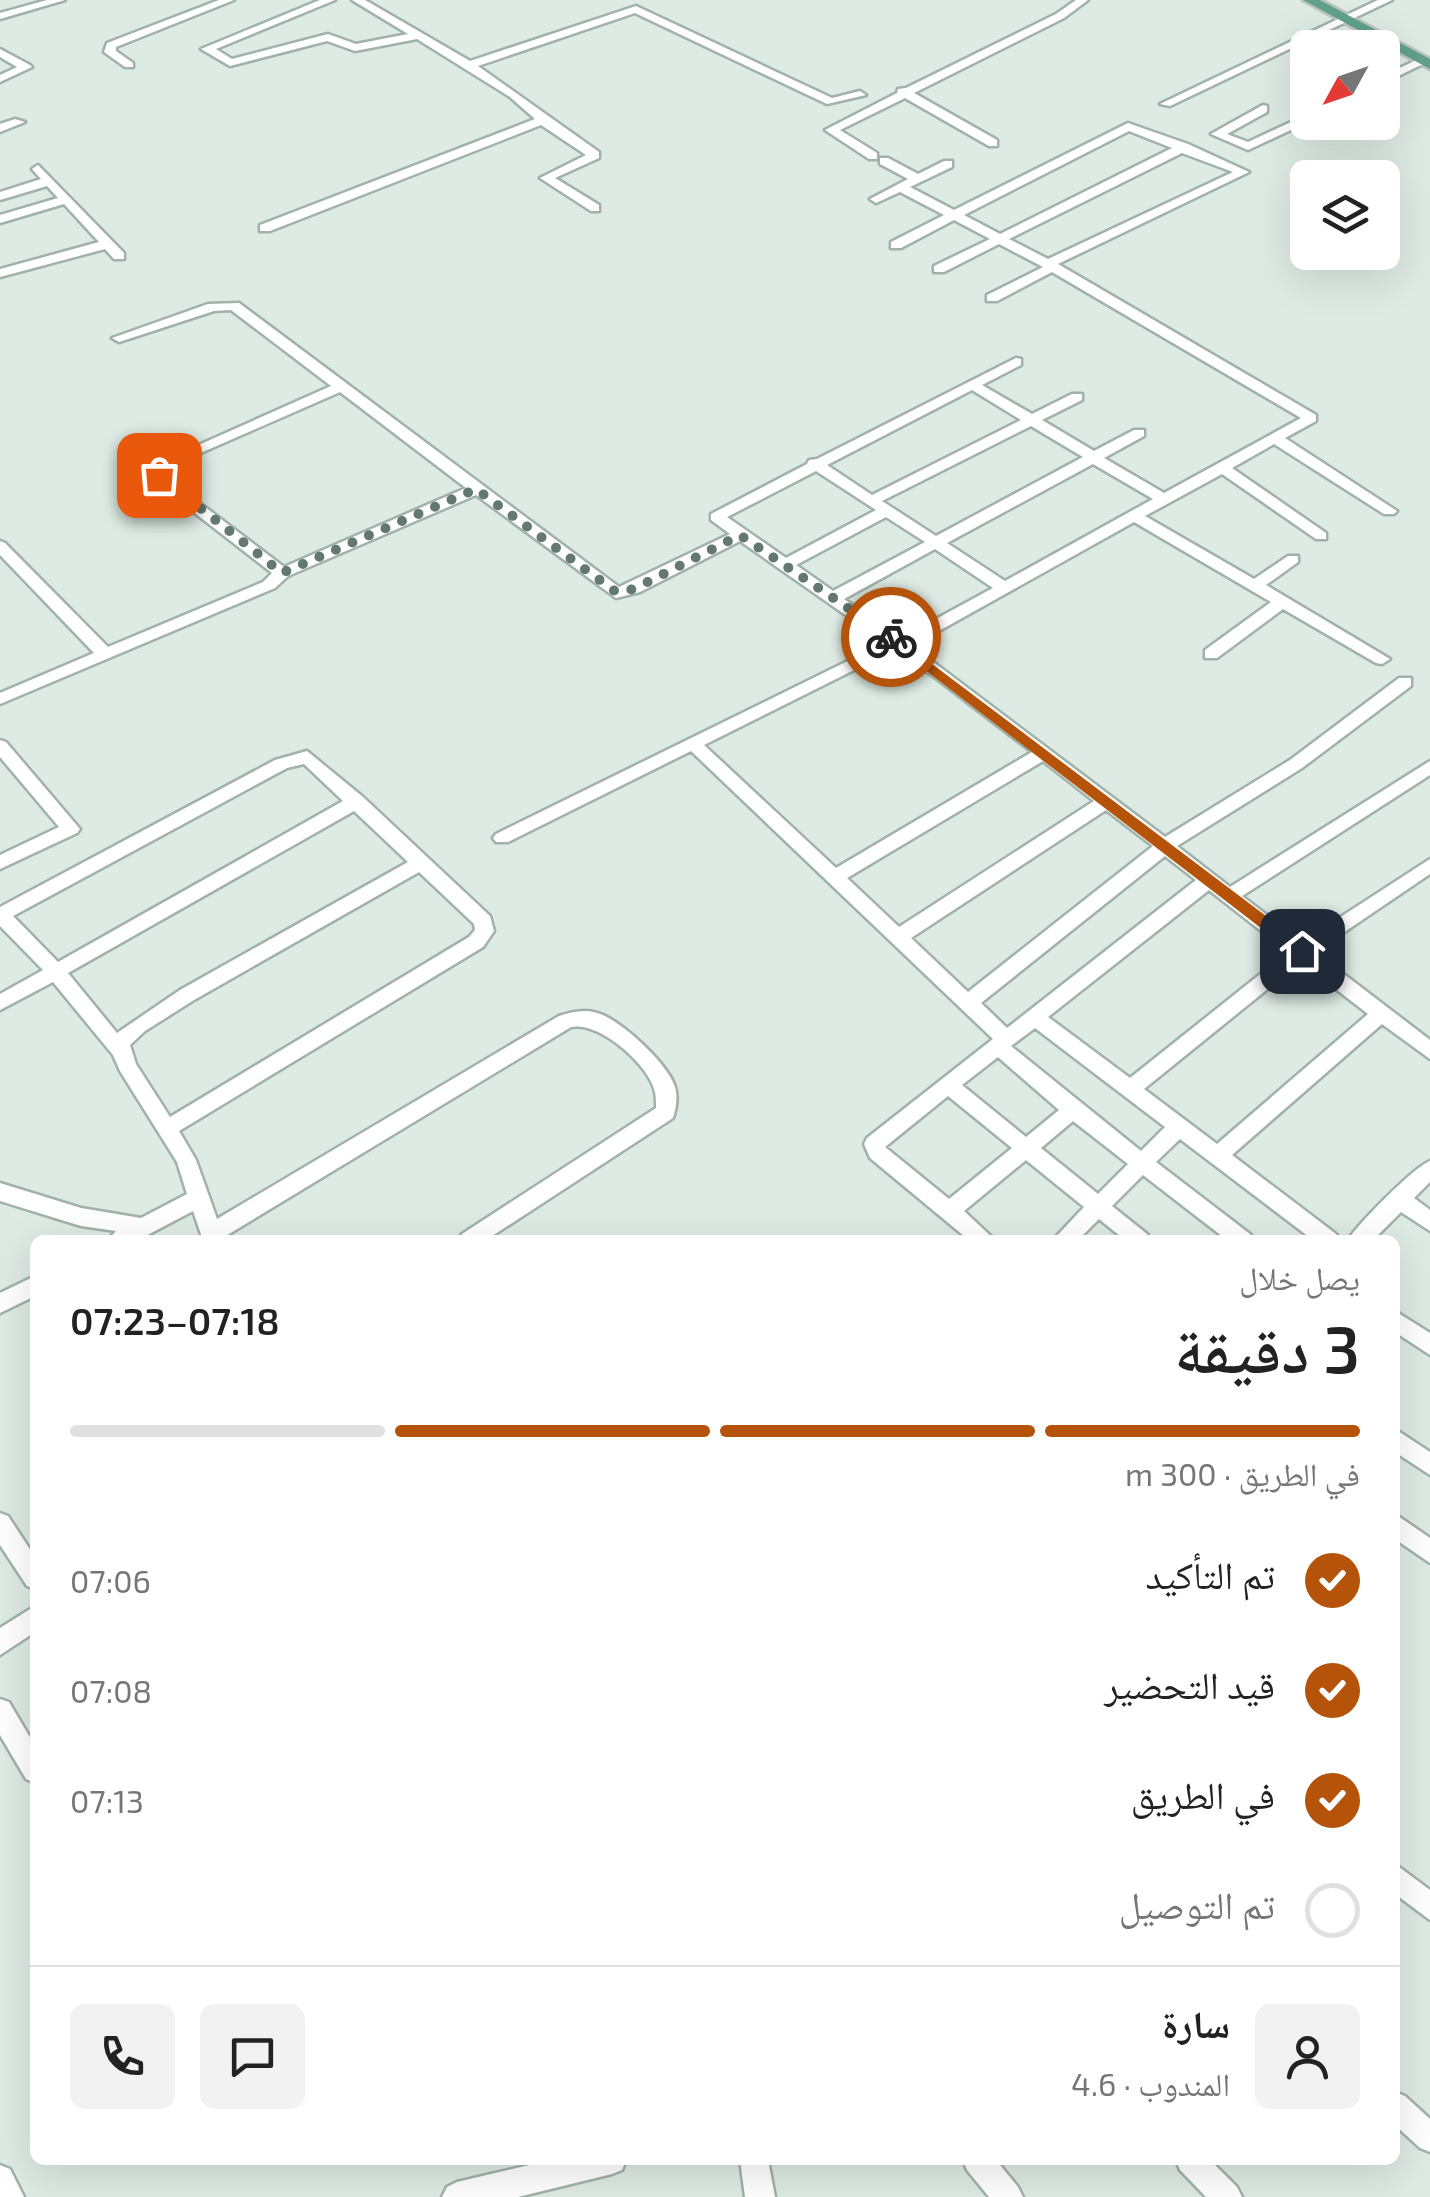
<!DOCTYPE html>
<html lang="ar">
<meta charset="utf-8">
<style>
body{margin:0;font-family:"Exo 2","Noto Naskh Arabic",sans-serif;background:#f2f2f2;color:#222;direction:rtl;height:100vh;display:flex;flex-direction:column;font-size:38px;white-space:nowrap}
*{box-sizing:border-box;margin:0}
p{font-size:32px;color:#767676}
.icon{flex:none;width:55px;height:55px;fill:none;stroke:currentColor;stroke-width:2;stroke-linecap:round;stroke-linejoin:round}
.map{position:relative;flex:1;overflow:hidden;direction:ltr}
.sheet{position:absolute;left:30px;top:1235px;width:1370px;height:930px;display:flex;flex-direction:column;background:#fff;border-radius:15px;box-shadow:0 10px 40px #0002;direction:rtl}
.sheet>*{flex:none}
.needle{width:65px;rotate:230deg}
.buttons{position:absolute;left:1290px;top:30px;display:grid;gap:20px}
.buttons a{display:grid;place-items:center;width:110px;height:110px;border-radius:15px;background:#fff;box-shadow:0 10px 40px #0002;font-size:50px}
.pin{position:absolute;display:grid;place-items:center;width:85px;height:85px;color:#fff;margin:-42px;border-radius:20px;box-shadow:0 5px 15px #0006}
.courier{position:absolute;display:grid;place-items:center;width:100px;height:100px;margin:-50px;border:8px solid #b45309;border-radius:50%;background:#fff;color:#222;box-shadow:0 2px 12px #0007}
.overview em{font-style:normal;font-weight:600}
.overview div{display:flex;flex-direction:column-reverse}
.overview{display:flex;align-items:center;justify-content:space-between;height:170px;padding:0 40px}
h1{font-size:65px;font-weight:600;line-height:75px}
.bar{display:grid;grid-template-columns:repeat(4,1fr);gap:15px 10px;align-content:center;height:120px;padding:0 40px}
.bar i{height:12px;border-radius:8px;background:#e0e0e0}
.bar .current{background:#b45309}
.bar p{grid-column:span 4}
.line{display:flex;align-items:center;gap:25px;padding:0 40px;border-top:2px solid #e0e0e0}
.line div{flex:1}
.round{display:grid;place-items:center;flex:none;width:105px;height:105px;border-radius:15px;background:#f2f2f2}
ol{padding:0 40px;list-style:none}
li{display:flex;align-items:center;gap:30px;height:110px}
li p{margin-inline-start:auto}
li .icon{padding:10px;border-radius:50%;background:#b45309;color:#fff;stroke-width:4}
li:last-child{color:#767676}
li i{width:55px;height:55px;border:5px solid #e0e0e0;border-radius:50%}
.map>svg:first-child{display:block}
.lines{fill:none;stroke-linecap:round;stroke-linejoin:round}
.minor-casing{stroke:#a1b2ab;stroke-width:5}
.major-casing{stroke:#bcc4c1;stroke-width:5}
.minor{fill:#fff;fill-rule:evenodd}
.major{fill:#62a18c;fill-rule:evenodd}
.route{fill:#b45309}
.done{stroke:#627870;stroke-width:10;stroke-dasharray:0 18}
</style>
<div class="map">
<svg width="1430" height="2197" viewBox="0 0 1430 2197">
<rect width="100%" height="100%" fill="#deeae4"/>
<g class="lines">
<!-- minor casing -->
<g class="minor-casing">
<g id="minor">
<polygon points="47,0 65,0 0,19 0,13"/>
<polygon points="219,0 234,0 116,47 116,51 133,63 133,67 125,67 104,52 107,43"/>
<polygon points="320,0 335,0 216,49 232,59 328,34 356,44 408,34 352,0 365,0 470,61 636,6 832,98 860,91 866,95 827,104 635,13 478,66 599,152 599,158 555,178 599,205 599,211 591,211 540,178 586,155 541,125 270,231 260,231 260,225 535,119 510,97 417,39 355,51 327,41 230,66 201,49"/>
<polygon points="1076,0 1088,0 1064,18 914,93 997,140 997,146 989,146 905,98 840,130 877,153 877,159 869,159 825,130 897,93 898,89 906,88 1056,14"/>
<polygon points="1378,0 1392,0 1170,106 1160,104"/>
<polygon points="0,49 30,65 32,67 0,82 0,75 17,67 0,57"/>
<polygon points="1419,59 1429,61 1382,84 1382,76"/>
<polygon points="1263,105 1267,106 1267,112 1227,134 1248,142 1308,114 1308,122 1248,150 1211,134"/>
<polygon points="15,119 25,122 0,132 0,124"/>
<path d="M1128,123L1188,144L1249,172L1058,264L1316,415V421L1285,438L1397,511L1394,514H1384L1274,444L1232,468L1326,533V539H1316L1222,474L1145,516L1254,579L1288,556H1298V562L1266,585L1390,659L1382,664L1376,663L1283,609L1217,658H1205V650L1271,602L1134,522L912,646L1165,837L1290,760L1399,678H1411V686L1302,768L1177,846L1230,887L1430,761V775L1242,896L1302,942L1430,859V874L1315,952L1430,1040V1059L1382,1024L1232,1155L1336,1234L1340,1240H1313L1180,1139L1156,1162L1250,1234L1254,1240H1227L1143,1175L1112,1206L1147,1234L1151,1240H1125L1099,1219L1078,1240H1053L1084,1207L1026,1160L964,1211L995,1240H969L870,1158L864,1144L867,1138L993,1039L691,751L508,842H496L493,838L496,834L864,653L870,654V662L704,745L836,868L1032,752L937,679L740,541L640,592L616,598L476,495L288,576L275,588L0,704V693L94,653L0,555V541L5,543L108,647L263,582L272,573L178,500L147,468L331,386L231,310L214,311L119,342L112,338L208,304L239,303L619,587L730,534L711,520V514L807,464L809,460L817,459L1016,358L1021,359V365L982,385L1032,414L1072,394H1082V400L1042,420L1094,451L1134,430H1144V436L1104,458L1164,493L1301,418L1052,272L997,301H987V295L1043,267L999,244L944,272H934V266L990,239L954,220L901,248H891V242L944,215L900,192L876,203L870,199L908,179L880,164V158H888L918,174L944,161H952V167L910,187L954,210ZM1129,131L1172,148L1000,234L964,215ZM1182,153L1233,172L1048,259L1009,239ZM972,390L1021,420L872,495L827,465ZM340,392L466,488L284,567L188,494L164,469ZM1031,426L1083,457L936,536L882,501ZM1093,464L1153,499L1005,581L947,543ZM816,471L876,510L786,558L727,517ZM886,517L925,542L833,591L796,565ZM935,549L993,588L901,638L844,599ZM1043,761L1094,801L899,927L847,878ZM1106,810L1153,846L968,992L911,938ZM1165,856L1196,880L1007,1028L981,1003ZM1209,890L1288,952L1130,1078L1048,1017ZM1301,962L1368,1014L1217,1144L1144,1089ZM1035,1028L1165,1127L1141,1151L1011,1046ZM998,1057L1059,1110L1026,1137L962,1085ZM948,1096L1012,1148L949,1199L885,1147ZM1073,1121L1128,1164L1098,1194L1041,1148Z"/>
<polygon points="38,165 124,253 124,259 114,259 105,249 0,277 0,269 99,242 64,204 0,223 0,215 58,198 47,186 0,200 0,192 41,179 32,169"/>
<polygon points="0,740 6,742 80,829 77,833 0,869 0,855 59,827 0,757"/>
<path d="M307,751L363,797L490,916L494,931L483,947L179,1131L196,1160L217,1219L559,1016C572,1012 584,1009 597,1013C620,1019 668,1064 675,1087C678,1096 676,1109 673,1118L486,1240H458L462,1234L656,1108C656,1103 656,1097 655,1092C650,1066 600,1021 571,1027L224,1237L225,1240H203L193,1211L138,1240H108L116,1231L81,1226L0,1201V1183L81,1208L141,1218L187,1194L177,1162L120,1071L113,1055L53,982L0,1010V994L43,970L0,926V907L275,760ZM304,764L343,801L58,962L13,916L287,768ZM354,811L408,862L180,990L117,1033L68,973ZM419,872L474,924L475,930L469,937L170,1117L136,1064L130,1045L145,1031L194,1000Z"/>
<path d="M1430,1161V1182L1414,1198L1430,1210V1231L1401,1212L1373,1240H1348C1357,1225 1415,1166 1430,1161Z"/>
<polygon points="35,1276 35,1296 0,1313 0,1293"/>
<polygon points="1395,1311 1430,1333 1430,1355 1395,1332"/>
<polygon points="1395,1429 1430,1452 1430,1475 1395,1452"/>
<polygon points="0,1513 8,1516 35,1557 35,1589 27,1586 0,1545"/>
<polygon points="1395,1514 1430,1538 1430,1563 1395,1539"/>
<polygon points="35,1606 35,1632 0,1655 0,1628"/>
<polygon points="0,1699 9,1702 35,1746 35,1783 26,1779 0,1735"/>
<polygon points="1395,1864 1430,1890 1430,1920 1395,1894"/>
<polygon points="1395,2092 1405,2096 1430,2119 1430,2152 1420,2148 1395,2125"/>
<polygon points="551,2160 626,2160 622,2170 612,2174 518,2197 442,2197 447,2187 457,2182"/>
<polygon points="740,2160 768,2160 775,2197 745,2197"/>
<polygon points="963,2160 996,2160 1018,2187 1023,2197 989,2197 967,2170"/>
<polygon points="1176,2160 1210,2160 1237,2187 1242,2197 1206,2197 1180,2170"/>
<polygon points="0,2165 10,2169 24,2197 0,2197"/>
</g>
</g>
<!-- major casing -->
<g class="major-casing">
<polygon id="major" points="1303,0 1320,0 1430,59 1430,69"/>
</g>
<!-- minor -->
<use href="#minor" class="minor"/>
<!-- major -->
<use href="#major" class="major"/>
</g>
<!-- route -->
<polygon class="route" points="891,633 1307,947 1307,955 1296,955 886,640"/>
<g class="lines">
<!-- done -->
<polyline class="done" points="159,475 282,573 476,489 616,592 634,589 740,535 891,637"/>
</g>
</svg>
<div class="buttons">
<a><svg class="needle" viewBox="-14 -14 28 28"><path d="M0-13l5 13h-10z" fill="#e53935"/><path d="M0 13l5-13h-10z" fill="#767676"/></svg></a>
<a><svg class="icon" aria-label="layers" viewBox="0 0 24 24"><path d="M12 4l9 5-9 5-9-5zM3 14l9 5 9-5"/></svg></a>
</div>
<div class="pin" style="left:159px;top:475px;background:#ea580c"><svg class="icon" aria-label="bag" viewBox="0 0 24 24"><path d="M5 8h14l-1 12H6zM9 8a3 3 0 0 1 6 0"/></svg></div>
<div class="pin" style="left:1302px;top:951px;background:#1f2937"><svg class="icon" aria-label="home" viewBox="0 0 24 24"><path d="M3 11l9-7 9 7M6 9v11h12V9"/></svg></div>
<div class="courier" style="left:891px;top:637px"><svg class="icon" aria-label="bike" viewBox="0 0 24 24"><circle cx="6" cy="16" r="4"/><circle cx="18" cy="16" r="4"/><path d="M6 16l4-8h5l3 8M10 8l3 8H6M13 5h3"/></svg></div>
<section class="sheet">
<div class="overview"><div><h1>3 دقيقة</h1><p>يصل خلال</p></div><em>07:18–07:23</em></div>
<div class="bar"><i class="current"></i><i class="current"></i><i class="current"></i><i></i><p>في الطريق · 300 m</p></div>
<ol>
<li><svg class="icon" aria-label="check" viewBox="0 0 24 24"><path d="M5 12l5 5 9-10"/></svg>تم التأكيد<p>07:06</p></li>
<li><svg class="icon" aria-label="check" viewBox="0 0 24 24"><path d="M5 12l5 5 9-10"/></svg>قيد التحضير<p>07:08</p></li>
<li><svg class="icon" aria-label="check" viewBox="0 0 24 24"><path d="M5 12l5 5 9-10"/></svg>في الطريق<p>07:13</p></li>
<li><i></i>تم التوصيل</li>
</ol>
<div class="line" style="height:180px"><a class="round"><svg class="icon" aria-label="person" viewBox="0 0 24 24"><circle cx="12" cy="8" r="4"/><path d="M4 21q1-7 8-7t8 7"/></svg></a><div><b>سارة</b><p>المندوب · 4.6</p></div><a class="round"><svg class="icon" aria-label="chat" viewBox="0 0 24 24"><path d="M4 5h16v11H9l-5 4z"/></svg></a><a class="round"><svg class="icon" aria-label="phone" viewBox="0 0 24 24"><path d="M5 4h4l2 5-3 2q2 4 5 5l2-3 5 2v4C11 20 4 13 5 4z"/></svg></a></div>
</section>
</div>
